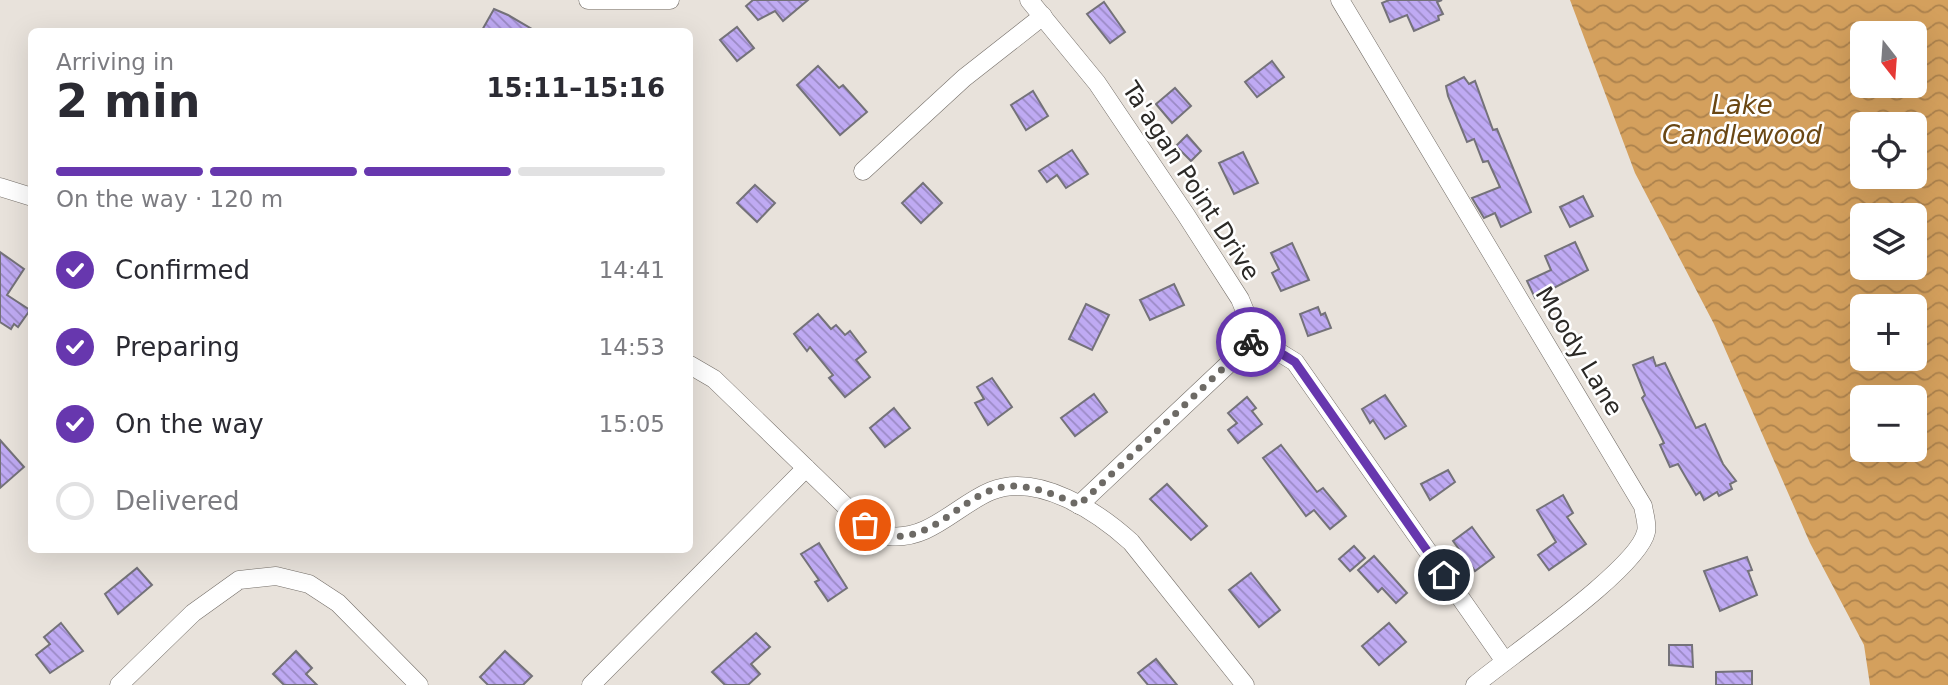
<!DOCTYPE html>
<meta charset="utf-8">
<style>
body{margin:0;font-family:"DejaVu Sans",sans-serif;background:#f7f7f7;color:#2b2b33;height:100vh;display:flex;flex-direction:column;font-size:26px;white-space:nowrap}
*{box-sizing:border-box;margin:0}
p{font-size:23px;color:#7c7c81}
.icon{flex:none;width:38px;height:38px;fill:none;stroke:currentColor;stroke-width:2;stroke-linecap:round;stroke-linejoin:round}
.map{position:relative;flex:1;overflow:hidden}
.panel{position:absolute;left:28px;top:28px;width:665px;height:525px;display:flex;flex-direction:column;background:#fff;border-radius:10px;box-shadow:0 7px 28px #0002}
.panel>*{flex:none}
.needle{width:46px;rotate:163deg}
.tools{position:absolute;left:1850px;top:21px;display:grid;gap:14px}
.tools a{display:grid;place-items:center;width:77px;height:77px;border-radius:10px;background:#fff;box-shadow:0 7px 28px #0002;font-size:35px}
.pin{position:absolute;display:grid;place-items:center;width:60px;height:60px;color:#fff;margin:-30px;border:4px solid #fff;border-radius:50%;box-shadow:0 2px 7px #0007}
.courier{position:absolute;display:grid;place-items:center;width:70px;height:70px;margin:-35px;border:5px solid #6737ae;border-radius:50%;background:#fff;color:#222;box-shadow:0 2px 9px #0007}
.overview em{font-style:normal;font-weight:600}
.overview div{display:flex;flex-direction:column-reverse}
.overview{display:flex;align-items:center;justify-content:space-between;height:119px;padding:0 28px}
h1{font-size:46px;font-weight:600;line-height:52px}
.bar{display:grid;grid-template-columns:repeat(4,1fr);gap:10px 7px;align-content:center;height:84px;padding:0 28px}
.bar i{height:9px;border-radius:5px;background:#e1e1e2}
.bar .active{background:#6737ae}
.bar p{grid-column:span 4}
ol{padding:0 28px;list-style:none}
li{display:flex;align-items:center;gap:21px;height:77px}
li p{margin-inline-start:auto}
li .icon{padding:7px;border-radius:50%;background:#6737ae;color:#fff;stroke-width:4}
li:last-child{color:#7c7c81}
li i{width:38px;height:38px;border:4px solid #e1e1e2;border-radius:50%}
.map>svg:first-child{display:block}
.water{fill:url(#water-waves);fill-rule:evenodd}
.building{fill:url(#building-back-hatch);stroke:#747279;stroke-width:2}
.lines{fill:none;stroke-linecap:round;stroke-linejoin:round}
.street-casing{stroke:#756f69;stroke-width:19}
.street{stroke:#fff;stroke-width:18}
.done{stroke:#6d6a65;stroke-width:7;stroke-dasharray:0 12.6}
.route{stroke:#6737ae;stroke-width:9}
.labels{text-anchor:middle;stroke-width:5;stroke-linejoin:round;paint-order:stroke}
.street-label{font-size:24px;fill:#2b2926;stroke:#fff}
.water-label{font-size:26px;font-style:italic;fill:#6a4714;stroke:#fff}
</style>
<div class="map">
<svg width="1948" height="685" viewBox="0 0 1948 685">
<defs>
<pattern id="water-waves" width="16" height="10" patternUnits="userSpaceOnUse" patternTransform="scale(1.75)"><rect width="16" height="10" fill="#d4a05d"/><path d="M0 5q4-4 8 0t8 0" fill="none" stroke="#ac824d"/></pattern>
<pattern id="building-back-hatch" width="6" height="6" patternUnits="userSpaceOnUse" patternTransform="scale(1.75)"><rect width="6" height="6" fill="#bfaaf3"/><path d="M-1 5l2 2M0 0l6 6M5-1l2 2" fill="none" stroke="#9b8ac5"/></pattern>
</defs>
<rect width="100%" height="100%" fill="#e8e2db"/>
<!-- water -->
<path class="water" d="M1570,0H1948V685H1870L1864,645L1810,543L1714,324L1635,173ZM1862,33H1914V86H1862ZM1862,124H1914V177H1862ZM1862,215H1914V268H1862ZM1862,306H1914V359H1862ZM1862,397H1914V450H1862Z"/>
<!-- building -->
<g class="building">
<polygon points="753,0 808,0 783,21 775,11 758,20 746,6"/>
<polygon points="1389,0 1442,0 1437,2 1443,14 1438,16 1439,20 1414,31 1407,15 1390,22 1382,3"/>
<polygon points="1104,2 1125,32 1110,43 1087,14"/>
<polygon points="494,9 508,15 537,32 481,32"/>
<polygon points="737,27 754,48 737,61 720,40"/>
<polygon points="1272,61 1284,77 1257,97 1245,82"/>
<polygon points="818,66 839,88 843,85 867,112 840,135 797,85"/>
<polygon points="1464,77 1469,84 1475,81 1493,130 1497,129 1531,212 1501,227 1495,213 1484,218 1472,198 1500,187 1488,161 1483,162 1474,139 1467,142 1448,96 1446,86"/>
<polygon points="1175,88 1191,106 1172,123 1156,104"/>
<polygon points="1033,91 1048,116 1026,130 1011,105"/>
<polygon points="1187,135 1201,151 1191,161 1176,146"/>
<polygon points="1072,150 1088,174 1066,188 1057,175 1047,182 1039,171"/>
<polygon points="1243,152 1258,183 1234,194 1219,163"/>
<polygon points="923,183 942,203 921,223 902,203"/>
<polygon points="755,185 775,203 757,222 737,203"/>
<polygon points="1583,196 1593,216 1570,227 1560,207"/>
<polygon points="1575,242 1588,270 1535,298 1527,281 1551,270 1545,256"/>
<polygon points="1292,243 1309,280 1281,291 1272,273 1279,269 1271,253"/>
<polygon points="0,252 24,269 7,295 30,310 18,327 14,324 11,329 0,322"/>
<polygon points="1174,284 1184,305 1150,320 1140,300"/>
<polygon points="1086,304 1109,315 1092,350 1069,339"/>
<polygon points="1318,307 1321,315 1325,313 1331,328 1308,336 1300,314"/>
<polygon points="818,314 831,329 836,325 845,335 850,331 866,352 856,360 870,377 845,397 829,378 833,375 810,347 807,351 794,334"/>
<polygon points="1653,357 1656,366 1665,363 1696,428 1705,424 1723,464 1736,481 1730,484 1732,489 1719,496 1717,492 1704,500 1700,492 1696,495 1678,464 1670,467 1660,445 1664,443 1642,398 1645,395 1633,365"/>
<polygon points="992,378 1012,407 988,425 975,403 984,399 977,387"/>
<polygon points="1094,394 1107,412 1075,436 1061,418"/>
<polygon points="1385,395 1406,426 1385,439 1373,420 1370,423 1362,409"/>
<polygon points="1247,397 1256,408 1252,411 1262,424 1238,443 1228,430 1237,423 1228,413"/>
<polygon points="894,408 910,428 885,447 870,428"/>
<polygon points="0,440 24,467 0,488"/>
<polygon points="1281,445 1317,492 1323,488 1346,516 1330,529 1314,510 1306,516 1263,458"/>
<polygon points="1448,470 1455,482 1430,500 1421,484"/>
<polygon points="1167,484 1207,526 1191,540 1150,499"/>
<polygon points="1563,495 1573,513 1567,517 1586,544 1549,570 1538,555 1556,542 1537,510"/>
<polygon points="1472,527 1494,557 1475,571 1453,541"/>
<polygon points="819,543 847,588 828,601 815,582 819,580 801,554"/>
<polygon points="1354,546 1365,558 1350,571 1339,559"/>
<polygon points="1374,556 1407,593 1396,603 1382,588 1378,592 1358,570"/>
<polygon points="1747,557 1752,570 1748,571 1757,595 1720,611 1704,571"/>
<polygon points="137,568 152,585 118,614 105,594"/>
<polygon points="1251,573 1280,610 1259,627 1229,590"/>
<polygon points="61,623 83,651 50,673 36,655 50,644 44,637"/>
<polygon points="1389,623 1406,642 1379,665 1362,646"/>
<polygon points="756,633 770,647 751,664 760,674 748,685 725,685 712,672"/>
<polygon points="1669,645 1692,645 1693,667 1669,665"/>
<polygon points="296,651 312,668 306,674 317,685 284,685 273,674"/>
<polygon points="505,651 532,676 523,685 488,685 480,677"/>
<polygon points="1156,659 1177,685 1148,685 1138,673"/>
<polygon points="1752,671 1752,685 1716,685 1716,672"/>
</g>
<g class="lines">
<!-- street casing -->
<g class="street-casing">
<g id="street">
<polyline points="588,0 670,0"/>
<polyline points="1029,0 1097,83 1186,215 1240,299 1256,338 1295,362 1504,660"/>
<path d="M1340,0L1643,506C1644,513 1648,525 1646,532C1638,569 1508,657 1475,685"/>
<polyline points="863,171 964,78 1043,16"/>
<polyline points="0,187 32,197"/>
<path d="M690,365L714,379L865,525C872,529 881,535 889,536C929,541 957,505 991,491C1038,472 1098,512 1131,542L1245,685"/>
<polyline points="1079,505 1256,338"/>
<polyline points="119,685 193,613 239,580 276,576 309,584 338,603 419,685"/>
<polyline points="591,685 806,468"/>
</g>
</g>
<!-- street -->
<use href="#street" class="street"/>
</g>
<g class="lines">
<!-- done -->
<path class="done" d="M865,525C872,529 881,535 889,536C938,542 967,487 1012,486C1036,486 1057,496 1079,505L1251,342"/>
<!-- route -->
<polyline class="route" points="1251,342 1256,338 1295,362 1444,575"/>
</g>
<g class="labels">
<!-- street labels -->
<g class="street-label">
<text transform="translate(1191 181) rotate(57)" y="8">Ta'agan Point Drive</text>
<text transform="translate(1579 351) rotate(59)" y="8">Moody Lane</text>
</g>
<!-- water labels -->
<g class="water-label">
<text x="1742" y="114">Lake<tspan x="1742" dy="30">Candlewood</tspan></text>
</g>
</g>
</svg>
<div class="tools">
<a><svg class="needle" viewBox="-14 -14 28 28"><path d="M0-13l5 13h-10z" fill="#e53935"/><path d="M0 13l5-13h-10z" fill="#7c7c81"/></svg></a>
<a><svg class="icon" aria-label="locate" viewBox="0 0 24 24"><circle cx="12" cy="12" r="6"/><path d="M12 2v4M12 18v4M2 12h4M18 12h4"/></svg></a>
<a><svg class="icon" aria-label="layers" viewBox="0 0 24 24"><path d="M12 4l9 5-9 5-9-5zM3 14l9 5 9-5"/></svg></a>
<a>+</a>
<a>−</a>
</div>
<div class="pin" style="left:865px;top:525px;background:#ea580c"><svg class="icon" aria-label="bag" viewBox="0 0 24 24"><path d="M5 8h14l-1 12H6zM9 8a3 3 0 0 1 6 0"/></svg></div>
<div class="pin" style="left:1444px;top:575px;background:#1f2937"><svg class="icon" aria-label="home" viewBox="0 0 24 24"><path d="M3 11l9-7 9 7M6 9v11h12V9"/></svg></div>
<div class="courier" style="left:1251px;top:342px"><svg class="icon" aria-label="bike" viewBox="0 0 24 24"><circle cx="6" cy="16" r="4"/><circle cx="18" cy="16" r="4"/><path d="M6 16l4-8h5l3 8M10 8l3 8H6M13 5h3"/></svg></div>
<section class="panel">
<div class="overview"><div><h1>2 min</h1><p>Arriving in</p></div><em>15:11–15:16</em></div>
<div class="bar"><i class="active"></i><i class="active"></i><i class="active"></i><i></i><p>On the way · 120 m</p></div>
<ol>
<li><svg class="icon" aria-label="check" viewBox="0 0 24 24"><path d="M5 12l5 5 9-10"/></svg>Confirmed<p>14:41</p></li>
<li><svg class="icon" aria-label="check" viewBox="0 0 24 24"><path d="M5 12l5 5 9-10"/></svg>Preparing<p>14:53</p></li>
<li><svg class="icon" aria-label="check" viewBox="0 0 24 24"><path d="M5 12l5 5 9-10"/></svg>On the way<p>15:05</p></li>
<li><i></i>Delivered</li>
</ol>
</section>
</div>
